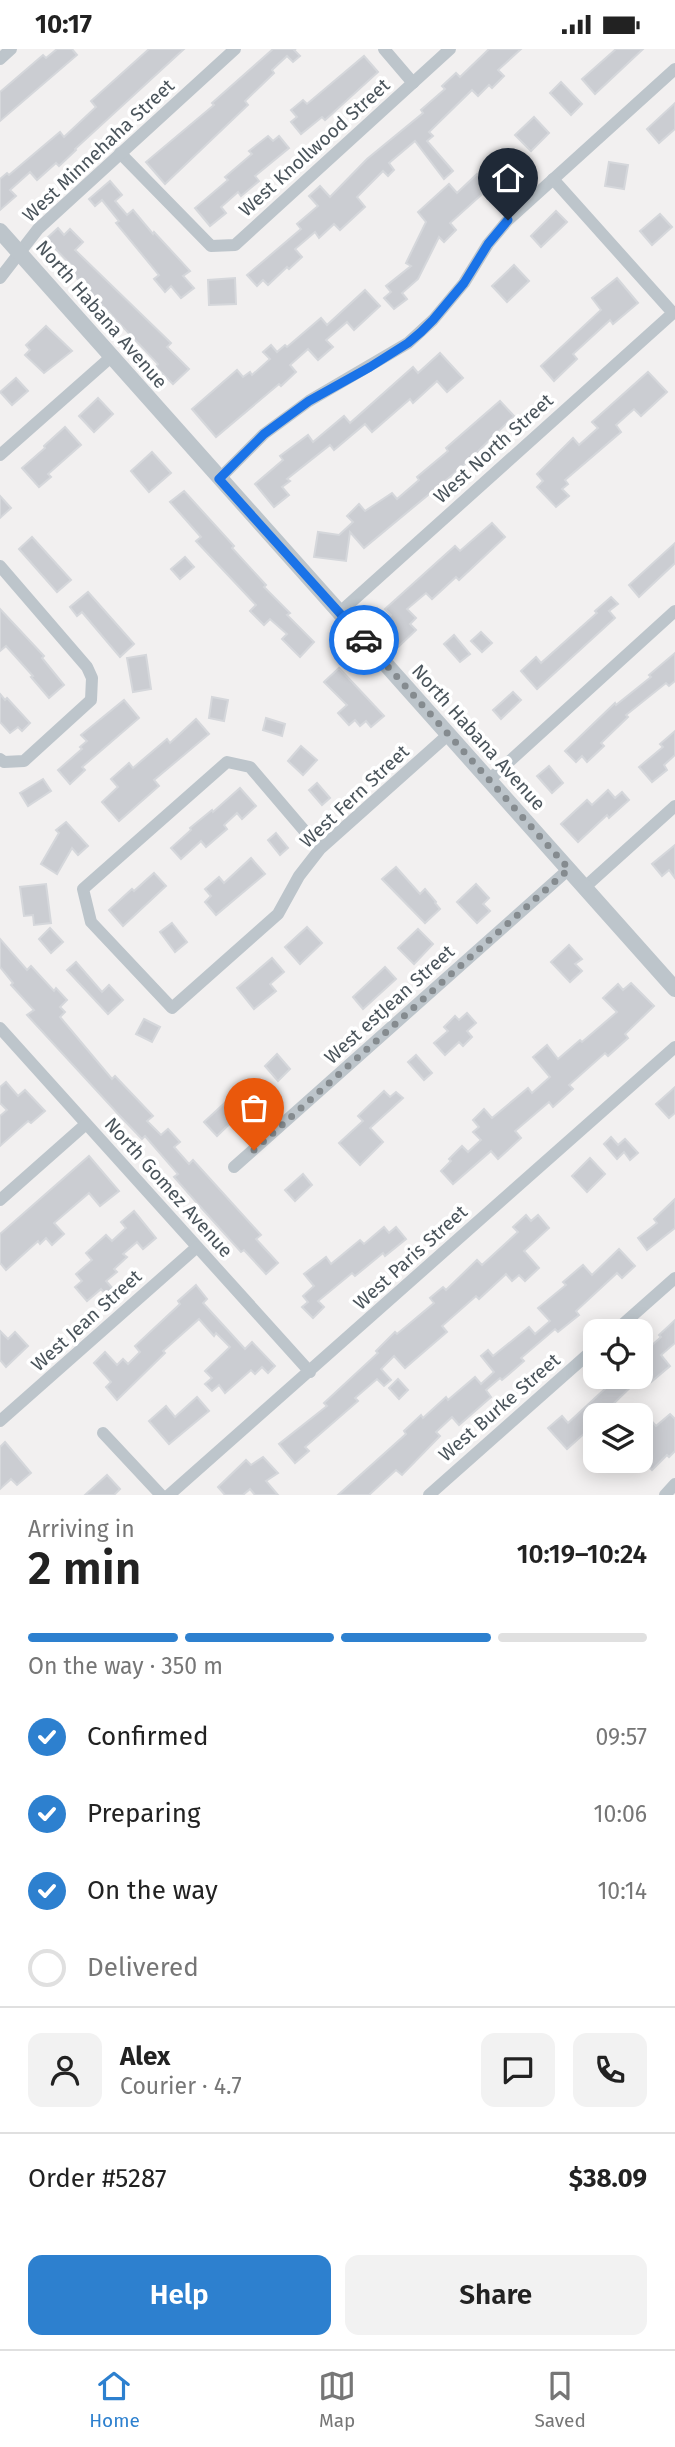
<!DOCTYPE html>
<meta charset="utf-8">
<style>
body{margin:0;font-family:"Fira Sans",sans-serif;background:#f2f2f2;color:#222;height:100vh;display:flex;flex-direction:column;font-size:26px;white-space:nowrap}
*{box-sizing:border-box;margin:0}
p{font-size:23px;color:#767676}
.icon{flex:none;width:38px;height:38px;fill:none;stroke:currentColor;stroke-width:2;stroke-linecap:round;stroke-linejoin:round}
.map{position:relative;height:1446px;overflow:hidden}
.details{display:flex;flex-direction:column;background:#fff;flex:1}
.details>*{flex:none}
.fabs{position:absolute;left:583px;top:1270px;display:grid;gap:14px}
.fabs a{display:grid;place-items:center;width:70px;height:70px;border-radius:14px;background:#fff;box-shadow:0 4px 18px #0003;font-size:35px}
.pin{position:absolute;display:grid;place-items:center;width:60px;height:60px;color:#fff;margin:-72px -30px;border-radius:50% 50% 50% 0;rotate:-45deg;box-shadow:0 0 7px #0007}
.pin .icon{rotate:45deg}
.courier{position:absolute;display:grid;place-items:center;width:70px;height:70px;margin:-35px;border:5px solid #1a73e8;border-radius:50%;background:#fff;color:#222;box-shadow:0 2px 9px #0007}
.summary em{font-style:normal;font-weight:600}
.summary div{display:flex;flex-direction:column-reverse}
.summary{display:flex;align-items:center;justify-content:space-between;height:119px;padding:0 28px}
h1{font-size:46px;font-weight:600;line-height:52px}
.bar{display:grid;grid-template-columns:repeat(4,1fr);gap:10px 7px;align-content:center;height:84px;padding:0 28px}
.bar i{height:9px;border-radius:5px;background:#e0e0e0}
.bar .current{background:#2d80cf}
.bar p{grid-column:span 4}
.line{display:flex;align-items:center;gap:18px;padding:0 28px;border-top:2px solid #e0e0e0}
.line div{flex:1}
.round{display:grid;place-items:center;flex:none;width:74px;height:74px;border-radius:14px;background:#f2f2f2}
ol{padding:0 28px;list-style:none}
li{display:flex;align-items:center;gap:21px;height:77px}
li p{margin-inline-start:auto}
li .icon{padding:7px;border-radius:50%;background:#2d80cf;color:#fff;stroke-width:4}
li:last-child{color:#767676}
li i{width:38px;height:38px;border:4px solid #e0e0e0;border-radius:50%}
.button{display:flex;gap:14px;margin-top:auto;padding:14px 28px}
.button a{flex:1;height:80px;border-radius:14px;background:#2d80cf;color:#fff;font-size:28px;font-weight:600;line-height:80px;text-align:center}
.button a+a{background:#f2f2f2;color:#222}
.status{display:flex;justify-content:space-between;align-items:center;height:49px;padding:0 35px;background:#fff;direction:ltr}
.status svg{height:19px;fill:currentColor}
.tab-bar{display:flex;justify-content:space-around;align-items:center;height:98px;border-top:2px solid #e0e0e0;background:#fff;font-size:19px;color:#767676}
.tab-bar a{display:grid;justify-items:center;gap:4px}
.tab-bar .current{color:#2d80cf}
.map>svg:first-child{display:block}
.building{fill:#cbcdd2;stroke:#d5d7db;stroke-width:2}
.lines{fill:none;stroke-linecap:round;stroke-linejoin:round}
.minor{stroke:#bdc5cb;stroke-width:12}
.tertiary{stroke:#bdc5cb;stroke-width:16}
.done{stroke:#858b8f;stroke-width:7;stroke-dasharray:0 12.6}
.route{stroke:#1a73e8;stroke-width:9}
.labels{text-anchor:middle;stroke-width:7;stroke-linejoin:round;paint-order:stroke}
.street-label{font-size:19px;fill:#4a545b;stroke:#fff}
</style>
<div class="status"><b>10:17</b><svg viewBox="0 0 49 12"><path d="M0 12V9h3v3zM5 12V6h3v6zM10 12V3h3v9zM15 12V0h3v12zM26 1h20v11H26zM47 4h2v5h-2z"/></svg></div>
<div class="map">
<svg width="675" height="1446" viewBox="0 0 675 1446">
<rect width="100%" height="100%" fill="#f2f0f0"/>
<!-- building -->
<g class="building">
<polygon points="57,0 72,0 77,6 0,72 0,43 43,6 46,9"/>
<polygon points="149,0 184,0 75,100 76,101 59,117 56,114 37,131 30,123 10,141 16,147 0,161 0,130 7,124 9,126 60,83 64,88 96,58 91,52"/>
<polygon points="273,0 296,0 294,1 300,7 293,13 287,7 272,21 274,24 245,52 248,56 165,135 146,113 214,56 212,54"/>
<polygon points="489,0 521,0 498,21 504,27 492,39 489,36 478,47 472,41 429,83 433,87 427,92 453,122 444,130 415,92 389,114 394,121 388,127 383,122 357,148 365,158 340,181 334,175 319,189 315,183 295,200 302,208 289,220 287,218 268,236 263,231 257,237 247,226 301,180 297,175 318,157 309,147 320,137 330,148 367,110 423,64 421,61 445,40 442,37 456,24 460,28"/>
<polygon points="616,0 643,0 595,45 582,30"/>
<polygon points="364,7 378,23 325,71 322,68 301,85 291,73 297,68 291,61 303,51 307,55"/>
<polygon points="561,33 582,55 571,66 550,44"/>
<polygon points="675,54 675,80 659,94 647,80"/>
<polygon points="534,68 549,84 531,102 515,86"/>
<polygon points="268,87 273,92 279,87 289,99 255,127 259,132 241,147 238,143 221,158 226,164 210,177 195,159 228,131 225,128 252,105 249,102"/>
<polygon points="507,106 517,117 506,127 496,115"/>
<polygon points="609,113 628,116 624,140 605,137"/>
<polygon points="477,125 490,138 450,174 456,181 444,193 439,188 418,230 402,244 407,250 394,260 384,249 391,243 386,237 411,217 406,214 426,173 418,163 449,135 457,144"/>
<polygon points="110,132 122,146 115,152 127,166 133,161 153,185 154,183 190,222 183,227 194,239 181,249 171,237 165,243 154,230 159,226 116,174 119,172 102,151 95,157 89,150"/>
<polygon points="556,162 567,173 541,198 531,187"/>
<polygon points="660,165 672,178 652,196 640,182"/>
<polygon points="58,179 64,186 70,180 83,193 75,201 171,294 167,298 189,320 173,335 156,318 158,315 68,220 72,217 46,190"/>
<polygon points="514,216 529,232 507,253 492,237"/>
<polygon points="235,229 236,255 209,256 208,231"/>
<polygon points="617,229 638,254 613,275 610,271 573,305 577,310 554,332 541,317 601,261 592,249"/>
<polygon points="365,241 380,257 354,281 347,273 326,291 333,298 318,311 308,300 290,316 296,323 281,337 279,335 216,388 192,360 237,321 243,328 250,323 252,326 270,310 263,303 271,296 277,303 285,296 287,298 321,269 327,276"/>
<polygon points="46,277 72,302 44,324 25,306 30,301 26,296"/>
<polygon points="440,304 463,329 447,343 437,332 413,354 410,350 372,383 365,375 334,401 330,396 287,430 290,432 282,438 289,446 274,458 255,435 283,411 280,407 308,386 313,393 344,367 350,374 413,318 418,324"/>
<polygon points="648,323 667,343 641,367 634,360 616,376 621,383 565,431 568,435 562,440 569,447 556,458 537,438 543,432 537,425 573,389 579,396 598,379 592,373"/>
<polygon points="16,329 28,342 12,356 0,343"/>
<polygon points="98,349 113,365 94,383 79,367"/>
<polygon points="500,352 514,367 462,418 364,499 350,483 346,512 314,508 318,483 339,486 353,473 347,467 359,455 365,462 392,444 397,450 419,431 417,428 448,402 446,399"/>
<polygon points="65,378 81,396 48,425 51,428 39,438 22,419 45,399 44,397"/>
<polygon points="152,403 171,424 149,443 131,422"/>
<polygon points="184,442 234,497 232,499 266,536 264,538 290,564 287,566 314,593 300,608 282,590 287,585 270,570 264,576 250,562 256,556 196,492 201,488 170,453"/>
<polygon points="0,447 11,459 0,469"/>
<polygon points="492,474 505,488 459,531 456,528 432,550 426,544 407,560 416,569 410,575 416,581 398,598 380,578 391,566 385,560 455,497 460,502"/>
<polygon points="32,488 71,531 57,543 19,500"/>
<polygon points="675,494 675,514 639,548 629,536"/>
<polygon points="185,508 194,518 180,530 171,520"/>
<polygon points="88,543 134,595 120,608 82,563 77,567 70,558"/>
<polygon points="611,548 618,555 609,562 615,569 537,640 521,622 536,608 541,614 597,564 595,562"/>
<polygon points="0,560 44,607 42,609 64,636 49,649 31,628 33,627 6,597 0,602"/>
<polygon points="481,583 492,594 482,603 471,592"/>
<polygon points="454,586 470,605 460,613 444,595"/>
<polygon points="675,604 675,632 669,637 666,634 626,666 628,668 601,694 604,697 587,713 582,707 576,713 565,702 615,654 616,656 651,628 649,626"/>
<polygon points="146,606 151,640 133,643 127,609"/>
<polygon points="339,619 384,667 371,678 366,672 360,677 355,671 349,676 338,664 347,656 324,633"/>
<polygon points="513,643 521,651 501,670 493,661"/>
<polygon points="0,645 5,651 7,649 30,674 22,682 18,678 10,684 0,673"/>
<polygon points="212,648 228,651 224,672 209,669"/>
<polygon points="124,651 139,669 82,718 85,721 70,735 58,721 82,700 80,698 87,692 81,686"/>
<polygon points="266,669 285,675 282,687 263,681"/>
<polygon points="196,670 209,685 154,731 159,737 119,772 102,753 118,738 111,730 129,714 133,719 167,690 170,694"/>
<polygon points="675,682 675,706 664,716 667,721 652,733 639,718 663,698 660,695"/>
<polygon points="301,697 317,711 303,726 288,712"/>
<polygon points="549,717 563,734 552,744 537,727"/>
<polygon points="43,730 51,742 28,757 20,744"/>
<polygon points="317,734 330,749 322,756 309,741"/>
<polygon points="240,739 256,757 242,770 237,764 224,776 227,780 206,798 201,792 181,810 171,799 191,781 190,779 212,761 213,763"/>
<polygon points="608,741 615,749 622,743 629,751 609,769 607,766 578,793 561,775 587,751 592,756"/>
<polygon points="66,773 88,797 78,806 72,799 57,825 41,815 59,784 56,781"/>
<polygon points="276,784 288,799 280,806 268,791"/>
<polygon points="675,796 675,829 669,821 662,827 652,815"/>
<polygon points="251,809 265,825 216,866 205,853 211,847 205,840 219,828 224,834"/>
<polygon points="396,818 420,845 425,840 436,853 435,854 440,860 425,874 382,830"/>
<polygon points="154,824 166,837 123,877 109,861 132,840 134,842"/>
<polygon points="46,835 51,874 34,876 33,866 24,867 20,838"/>
<polygon points="476,835 489,849 483,855 490,862 477,874 457,853"/>
<polygon points="172,874 187,893 175,903 160,883"/>
<polygon points="307,878 322,894 300,915 285,898"/>
<polygon points="50,879 63,893 51,904 39,890"/>
<polygon points="418,880 433,895 414,915 398,899"/>
<polygon points="0,890 27,921 31,917 54,942 56,939 67,951 60,958 65,963 60,968 112,1030 115,1027 153,1067 147,1072 161,1086 168,1080 180,1093 174,1098 189,1115 193,1111 261,1186 256,1190 278,1214 266,1225 244,1201 241,1203 197,1154 174,1128 178,1125 145,1087 142,1090 120,1067 27,966 34,961 11,936 13,934 0,918"/>
<polygon points="569,896 582,910 575,915 582,922 570,933 551,913"/>
<polygon points="272,909 284,923 270,935 276,942 254,960 237,939"/>
<polygon points="76,913 102,943 109,936 123,951 108,965 67,921"/>
<polygon points="385,918 396,930 363,960 353,948"/>
<polygon points="631,934 654,957 625,985 628,989 608,1007 605,1004 569,1036 573,1040 553,1058 549,1053 515,1082 521,1089 498,1110 491,1102 453,1135 441,1122 451,1112 449,1110 462,1097 468,1103 481,1091 473,1083 479,1078 473,1071 484,1060 492,1069 528,1039 532,1044 550,1028 533,1008 547,996 558,1010 580,991 582,993 617,963 603,949 618,935 623,941"/>
<polygon points="467,964 476,974 467,982 472,988 463,997 459,993 445,1006 434,994 448,982 444,978 455,967 459,971"/>
<polygon points="144,970 160,978 152,993 136,985"/>
<polygon points="277,1005 290,1020 278,1032 265,1017"/>
<polygon points="416,1006 432,1024 424,1031 408,1013"/>
<polygon points="6,1033 18,1047 25,1041 45,1062 31,1074 28,1072 0,1097 0,1067 7,1061 0,1054 0,1038"/>
<polygon points="675,1038 675,1064 669,1069 656,1055"/>
<polygon points="384,1042 390,1048 396,1043 403,1049 370,1079 383,1093 360,1116 339,1094 363,1072 358,1067"/>
<polygon points="228,1051 241,1064 217,1087 204,1073"/>
<polygon points="611,1088 618,1096 625,1090 638,1104 630,1111 624,1103 617,1110 604,1095"/>
<polygon points="89,1107 119,1142 100,1157 89,1144 54,1174 64,1185 52,1196 46,1189 40,1195 38,1192 6,1221 0,1214 0,1185"/>
<polygon points="590,1109 605,1125 587,1143 572,1127"/>
<polygon points="303,1125 312,1136 295,1152 285,1141"/>
<polygon points="675,1150 675,1179 647,1201 638,1189 657,1174 654,1170"/>
<polygon points="134,1162 156,1189 143,1200 137,1193 123,1205 127,1208 114,1220 117,1223 106,1232 114,1241 107,1247 101,1240 87,1252 75,1238 82,1232 76,1225 92,1211 86,1204 106,1186 112,1192 126,1179 121,1173"/>
<polygon points="526,1166 531,1172 538,1166 549,1179 524,1202 539,1219 525,1232 519,1226 512,1232 506,1225 479,1250 476,1247 442,1277 447,1283 405,1319 394,1307 381,1320 391,1331 384,1337 377,1330 355,1349 358,1352 305,1398 309,1402 295,1414 279,1395 327,1357 324,1354 378,1304 376,1302 395,1283 397,1285 434,1254 430,1249 443,1238 446,1241 477,1211 482,1216 518,1183 513,1178"/>
<polygon points="384,1178 389,1184 396,1178 406,1190 385,1207 383,1204 355,1227 352,1224 318,1252 324,1258 313,1269 302,1258 308,1253 303,1247 314,1237 304,1225 326,1208 331,1215 360,1191 364,1195"/>
<polygon points="619,1200 635,1217 622,1229 617,1224 576,1262 579,1266 558,1283 555,1280 521,1309 524,1312 502,1331 500,1329 486,1341 491,1348 459,1376 452,1368 436,1383 440,1387 402,1426 396,1421 369,1446 338,1446 406,1385 404,1382 421,1366 423,1369 446,1348 448,1351 475,1328 481,1335 494,1323 481,1307 488,1301 493,1307 529,1278 535,1285 550,1272 538,1259 566,1236 563,1233 583,1216 592,1226"/>
<polygon points="196,1236 207,1250 203,1254 245,1300 252,1293 275,1317 268,1324 262,1318 255,1325 251,1321 225,1344 219,1336 212,1342 205,1335 212,1329 205,1322 230,1298 216,1284 214,1287 199,1270 163,1302 165,1304 117,1351 106,1338 111,1333 94,1314 105,1303 117,1316 123,1310 128,1315 140,1303 135,1297 180,1255 178,1252"/>
<polygon points="675,1271 675,1294 661,1306 670,1317 651,1333 640,1321 640,1307 661,1288 659,1286"/>
<polygon points="0,1282 8,1290 15,1283 28,1297 6,1318 0,1311"/>
<polygon points="598,1328 641,1328 607,1361 612,1367 595,1367 595,1372 585,1381 587,1382 567,1400 548,1379 562,1367 568,1374 607,1338"/>
<polygon points="398,1330 408,1341 399,1350 389,1339"/>
<polygon points="197,1348 209,1362 169,1395 149,1372 166,1357 175,1368"/>
<polygon points="670,1365 675,1370 675,1402 669,1408 667,1406 652,1421 646,1415 640,1421 633,1415 640,1412 640,1375 648,1368 656,1377"/>
<polygon points="5,1393 31,1424 17,1436 11,1430 0,1440 0,1398"/>
<polygon points="263,1408 278,1424 266,1432 278,1446 255,1446 250,1440 243,1446 225,1446 218,1438 246,1411 251,1416"/>
<polygon points="107,1426 120,1440 114,1446 85,1446"/>
</g>
<g class="lines">
<!-- minor -->
<g class="minor">
<polyline points="384,0 413,34"/>
<polyline points="0,10 11,0"/>
<polyline points="120,104 211,197 235,196 450,0"/>
<polyline points="0,229 38,180 235,0"/>
<polyline points="0,406 111,308"/>
<polyline points="219,430 264,385 309,352 408,294 433,271 464,234 488,195 508,171 675,20"/>
<polyline points="0,517 87,618 92,629 91,651 24,712 4,713 0,710"/>
<polyline points="339,564 673,264 553,130"/>
<polyline points="490,730 675,562"/>
<polyline points="320,800 250,718 227,713 83,840 91,873 172,959 278,865 299,827 320,800 449,685"/>
<polyline points="585,838 675,757"/>
<polyline points="0,979 310,1323"/>
<polyline points="234,1118 569,820"/>
<polyline points="0,1151 86,1075"/>
<polyline points="614,1283 675,1229"/>
<polyline points="0,1372 197,1198"/>
<polyline points="103,1384 161,1446"/>
<polyline points="169,1446 675,998"/>
<polyline points="429,1446 595,1299"/>
<polyline points="665,1446 675,1435"/>
</g>
<!-- tertiary -->
<polyline class="tertiary" points="0,182 675,940"/>
</g>
<g class="lines">
<!-- done -->
<polyline class="done" points="254,1101 569,820 364,591"/>
<!-- route -->
<polyline class="route" points="364,591 219,430 264,385 309,352 370,318 408,294 421,283 433,271 464,234 488,195 508,171"/>
</g>
<g class="labels">
<!-- street labels -->
<g class="street-label">
<text transform="translate(314 98) rotate(-42)" y="7">West Knollwood Street</text>
<text transform="translate(98 101) rotate(-43)" y="7">West Minnehaha Street</text>
<text transform="translate(102 265) rotate(49)" y="7">North Habana Avenue</text>
<text transform="translate(493 399) rotate(-42)" y="7">West North Street</text>
<text transform="translate(479 688) rotate(48)" y="7">North Habana Avenue</text>
<text transform="translate(354 747) rotate(-43)" y="7">West Fern Street</text>
<text transform="translate(389 955) rotate(-42)" y="7">West estJean Street</text>
<text transform="translate(169 1138) rotate(48)" y="7">North Gomez Avenue</text>
<text transform="translate(410 1208) rotate(-42)" y="7">West Paris Street</text>
<text transform="translate(86 1271) rotate(-42)" y="7">West Jean Street</text>
<text transform="translate(499 1358) rotate(-41)" y="7">West Burke Street</text>
</g>
</g>
</svg>
<div class="fabs">
<a><svg class="icon" aria-label="locate" viewBox="0 0 24 24"><circle cx="12" cy="12" r="6"/><path d="M12 2v4M12 18v4M2 12h4M18 12h4"/></svg></a>
<a><svg class="icon" aria-label="layers" viewBox="0 0 24 24"><path d="M12 4l9 5-9 5-9-5zM3 14l9 5 9-5"/></svg></a>
</div>
<div class="pin" style="left:254px;top:1101px;background:#ea580c"><svg class="icon" aria-label="bag" viewBox="0 0 24 24"><path d="M5 8h14l-1 12H6zM9 8a3 3 0 0 1 6 0"/></svg></div>
<div class="pin" style="left:508px;top:171px;background:#1f2937"><svg class="icon" aria-label="home" viewBox="0 0 24 24"><path d="M3 11l9-7 9 7M6 9v11h12V9"/></svg></div>
<div class="courier" style="left:364px;top:591px"><svg class="icon" aria-label="car" viewBox="0 0 24 24"><path d="M5 17H2v-5l4-1 3-4h7l3 4 3 1v5h-3M9 17h6M6 11h13"/><circle cx="7" cy="17" r="2"/><circle cx="17" cy="17" r="2"/></svg></div>
</div>
<section class="details">
<div class="summary"><div><h1>2 min</h1><p>Arriving in</p></div><em>10:19–10:24</em></div>
<div class="bar"><i class="current"></i><i class="current"></i><i class="current"></i><i></i><p>On the way · 350 m</p></div>
<ol>
<li><svg class="icon" aria-label="check" viewBox="0 0 24 24"><path d="M5 12l5 5 9-10"/></svg>Confirmed<p>09:57</p></li>
<li><svg class="icon" aria-label="check" viewBox="0 0 24 24"><path d="M5 12l5 5 9-10"/></svg>Preparing<p>10:06</p></li>
<li><svg class="icon" aria-label="check" viewBox="0 0 24 24"><path d="M5 12l5 5 9-10"/></svg>On the way<p>10:14</p></li>
<li><i></i>Delivered</li>
</ol>
<div class="line" style="height:126px"><a class="round"><svg class="icon" aria-label="person" viewBox="0 0 24 24"><circle cx="12" cy="8" r="4"/><path d="M4 21q1-7 8-7t8 7"/></svg></a><div><b>Alex</b><p>Courier · 4.7</p></div><a class="round"><svg class="icon" aria-label="chat" viewBox="0 0 24 24"><path d="M4 5h16v11H9l-5 4z"/></svg></a><a class="round"><svg class="icon" aria-label="phone" viewBox="0 0 24 24"><path d="M5 4h4l2 5-3 2q2 4 5 5l2-3 5 2v4C11 20 4 13 5 4z"/></svg></a></div>
<div class="line" style="height:91px"><div>Order #5287</div><b>$38.09</b></div>
<div class="button"><a>Help</a><a>Share</a></div>
</section>
<nav class="tab-bar">
<a class="current"><svg class="icon" aria-label="home" viewBox="0 0 24 24"><path d="M3 11l9-7 9 7M6 9v11h12V9"/></svg>Home</a>
<a><svg class="icon" aria-label="map" viewBox="0 0 24 24"><path d="M3 6l6-2 6 2 6-2v14l-6 2-6-2-6 2zM9 4v14M15 6v14"/></svg>Map</a>
<a><svg class="icon" aria-label="saved" viewBox="0 0 24 24"><path d="M7 4h10v16l-5-4-5 4z"/></svg>Saved</a>
</nav>
